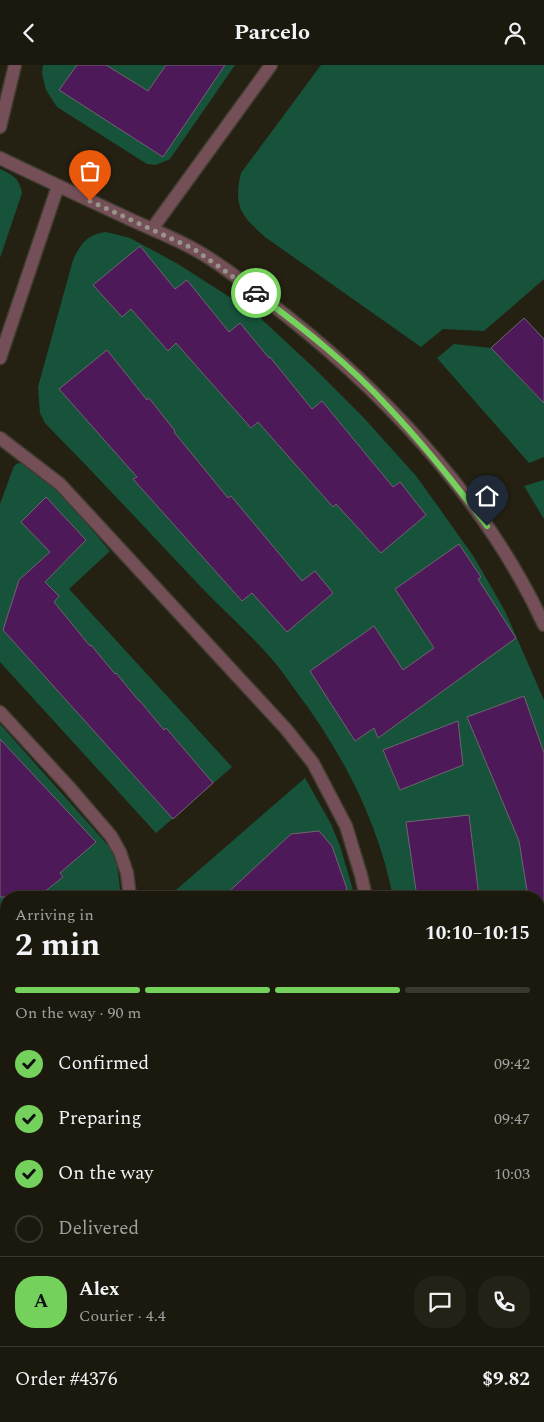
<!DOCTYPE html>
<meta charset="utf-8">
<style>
body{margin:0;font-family:Spectral,serif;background:#242217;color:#f1f3f6;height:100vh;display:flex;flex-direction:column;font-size:19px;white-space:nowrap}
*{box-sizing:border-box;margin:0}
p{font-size:16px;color:#a0a09e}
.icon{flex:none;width:28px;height:28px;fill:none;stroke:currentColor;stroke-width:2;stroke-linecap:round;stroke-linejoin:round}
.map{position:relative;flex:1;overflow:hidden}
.details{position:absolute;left:0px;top:826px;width:545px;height:531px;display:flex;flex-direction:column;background:#1b190e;border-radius:20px 20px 0 0;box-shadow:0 1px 4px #0004,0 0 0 1px #39382e}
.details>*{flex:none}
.pin{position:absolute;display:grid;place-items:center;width:42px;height:42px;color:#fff;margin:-51px -21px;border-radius:50% 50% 50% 0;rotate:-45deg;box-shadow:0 0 5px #0007}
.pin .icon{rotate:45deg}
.courier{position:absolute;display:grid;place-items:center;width:50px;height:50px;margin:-25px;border:4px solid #74d25c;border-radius:50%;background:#fff;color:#222;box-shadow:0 1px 6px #0007}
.overview em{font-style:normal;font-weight:700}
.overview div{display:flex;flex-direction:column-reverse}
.overview{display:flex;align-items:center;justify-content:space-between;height:85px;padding:0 15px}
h1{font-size:32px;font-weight:700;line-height:38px}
.bar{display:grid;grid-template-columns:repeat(4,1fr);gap:8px 5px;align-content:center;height:60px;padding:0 15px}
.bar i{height:6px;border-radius:4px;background:#39382e}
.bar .current{background:#74d25c}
.bar p{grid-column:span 4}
.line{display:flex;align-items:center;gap:12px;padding:0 15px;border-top:1px solid #39382e}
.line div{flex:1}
.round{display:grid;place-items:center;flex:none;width:52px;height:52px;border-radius:20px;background:#242217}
ol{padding:0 15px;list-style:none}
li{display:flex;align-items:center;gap:15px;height:55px}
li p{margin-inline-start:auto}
li .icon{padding:5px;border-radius:50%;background:#74d25c;color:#111;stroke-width:4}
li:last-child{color:#a0a09e}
li i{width:28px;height:28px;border:2px solid #39382e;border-radius:50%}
header{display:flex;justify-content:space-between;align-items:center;height:65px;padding:0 15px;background:#1b190e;font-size:22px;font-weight:700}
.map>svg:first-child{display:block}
.green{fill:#17533b}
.building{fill:#4e1958;stroke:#6f6471}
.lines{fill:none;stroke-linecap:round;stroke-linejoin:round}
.minor-casing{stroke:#403d30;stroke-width:15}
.minor{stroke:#754f57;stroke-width:12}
.done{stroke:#97958a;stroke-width:5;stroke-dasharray:0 9}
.route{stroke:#74d25c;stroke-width:6}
</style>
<header><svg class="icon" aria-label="back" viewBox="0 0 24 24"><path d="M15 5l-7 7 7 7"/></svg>Parcelo<svg class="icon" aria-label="person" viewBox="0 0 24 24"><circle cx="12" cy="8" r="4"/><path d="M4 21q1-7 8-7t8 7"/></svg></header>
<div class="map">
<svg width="544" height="1357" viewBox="0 0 544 1357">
<rect width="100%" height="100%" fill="#242113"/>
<!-- green -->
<g class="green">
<polygon points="43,0 235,0 170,94 156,100 147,99 57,42 46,25 42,8"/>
<path d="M321,0H544V214L484,266L443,264L421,282L265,172C241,150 233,142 241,108Z"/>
<path d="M0,104C13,110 19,113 22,128L0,193Z"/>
<path d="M106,167L130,173L178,199L256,249L313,302L364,353L417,412L474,492L505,546L544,635V1179H539V832H393C378,755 341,685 293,622C286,612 279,602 270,592C249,568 224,546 201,522C149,467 98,412 45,358L40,348L38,322L73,195C80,180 87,169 106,167Z"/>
<polygon points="454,279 491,283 544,338 544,392 529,398 437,293"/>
<path d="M18,398C40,398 94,468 110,486L69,524L232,702L156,768L0,597V439L14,401Z"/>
<polygon points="544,415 544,454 524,421"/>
<polygon points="0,659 113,786 117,799 121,832 6,832 6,1023 0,1017"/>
<polygon points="305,713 331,759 340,781 355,832 168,832"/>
<polygon points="0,1089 6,1096 6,1212 0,1205"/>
<polygon points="539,1235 544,1235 544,1357 490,1357 485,1351 539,1351"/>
<polygon points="6,1306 6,1351 73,1351 79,1357 0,1357 0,1311"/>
<polygon points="95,1351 138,1351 131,1357 101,1357"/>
<polygon points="164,1351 440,1351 446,1357 169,1357"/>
</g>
<!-- building -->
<g class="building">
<polygon points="77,0 106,0 148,26 166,0 225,0 163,92 59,25"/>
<polygon points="140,181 175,224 187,215 229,267 240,258 269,293 270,292 312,344 322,336 393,422 400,417 426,450 381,488 336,439 333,442 258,357 251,363 176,278 168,286 131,244 122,252 93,220"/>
<polygon points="524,253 544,274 544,338 491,283"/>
<polygon points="107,285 147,335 149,333 175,366 174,367 228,433 231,431 302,516 315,506 333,528 287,567 252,528 242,536 133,414 137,412 59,324"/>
<polygon points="46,432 86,475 45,517 59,531 54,537 90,581 91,580 115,609 116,608 139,636 140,636 164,665 166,663 213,718 173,754 3,565 19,515 50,487 21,457"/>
<polygon points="459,479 481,512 478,514 516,573 378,673 374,663 355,676 310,606 374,561 403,605 434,583 395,524"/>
<polygon points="524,631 544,688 544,861 539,862 539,832 528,832 519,776 467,652"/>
<polygon points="458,656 463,700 400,725 383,685"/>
<polygon points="0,674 96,777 60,808 63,812 38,832 0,832"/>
<polygon points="469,750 479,832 417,832 406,757"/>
<polygon points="319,766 332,781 347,824 337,832 223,832 291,769"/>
</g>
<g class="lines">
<!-- minor casing -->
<g class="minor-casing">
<g id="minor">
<polyline points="0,62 15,0"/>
<path d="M0,93C41,113 82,132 123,151C146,162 170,171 192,183C218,197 243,217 266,235C378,320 485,432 544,560"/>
<polyline points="152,164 271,0"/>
<polyline points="0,293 58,121"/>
<polyline points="0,373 60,419 286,664 313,698 346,761 361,810 366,832"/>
<polyline points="0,647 69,722 111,771 120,787 127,808 130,832"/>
<polyline points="0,1079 6,1086"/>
<polyline points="539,1225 544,1225"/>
<polyline points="0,1246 6,1253"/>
<polyline points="450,1351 456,1357"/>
</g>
</g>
<!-- minor -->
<use href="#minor" class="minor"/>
</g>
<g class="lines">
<!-- done -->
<polyline class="done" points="90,136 194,184 256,228"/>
<!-- route -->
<path class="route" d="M256,228C303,263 350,300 389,343C424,380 456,420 487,461"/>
</g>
</svg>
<div class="pin" style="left:90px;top:136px;background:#ea580c"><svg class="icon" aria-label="bag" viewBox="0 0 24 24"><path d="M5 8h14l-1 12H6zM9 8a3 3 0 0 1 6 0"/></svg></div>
<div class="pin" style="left:487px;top:461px;background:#1f2937"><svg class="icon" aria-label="home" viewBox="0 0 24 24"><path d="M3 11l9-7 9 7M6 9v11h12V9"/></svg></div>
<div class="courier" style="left:256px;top:228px"><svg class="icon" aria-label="car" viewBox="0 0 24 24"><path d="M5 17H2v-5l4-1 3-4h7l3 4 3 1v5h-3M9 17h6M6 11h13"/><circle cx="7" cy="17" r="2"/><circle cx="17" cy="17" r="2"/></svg></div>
<section class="details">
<div class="overview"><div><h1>2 min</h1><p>Arriving in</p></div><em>10:10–10:15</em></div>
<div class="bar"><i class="current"></i><i class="current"></i><i class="current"></i><i></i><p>On the way · 90 m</p></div>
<ol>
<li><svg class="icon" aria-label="check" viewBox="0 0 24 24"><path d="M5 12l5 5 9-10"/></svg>Confirmed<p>09:42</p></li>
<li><svg class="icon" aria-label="check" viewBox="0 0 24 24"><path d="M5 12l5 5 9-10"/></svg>Preparing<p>09:47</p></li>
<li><svg class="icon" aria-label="check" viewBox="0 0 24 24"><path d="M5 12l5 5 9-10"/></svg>On the way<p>10:03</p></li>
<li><i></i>Delivered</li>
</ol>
<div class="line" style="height:90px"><b class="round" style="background:#74d25c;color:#111">A</b><div><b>Alex</b><p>Courier · 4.4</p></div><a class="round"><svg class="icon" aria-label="chat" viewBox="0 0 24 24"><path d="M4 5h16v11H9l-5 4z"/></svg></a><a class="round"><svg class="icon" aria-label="phone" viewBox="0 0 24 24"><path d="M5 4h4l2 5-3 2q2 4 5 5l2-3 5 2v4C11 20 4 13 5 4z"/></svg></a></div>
<div class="line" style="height:65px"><div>Order #4376</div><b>$9.82</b></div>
</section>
</div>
